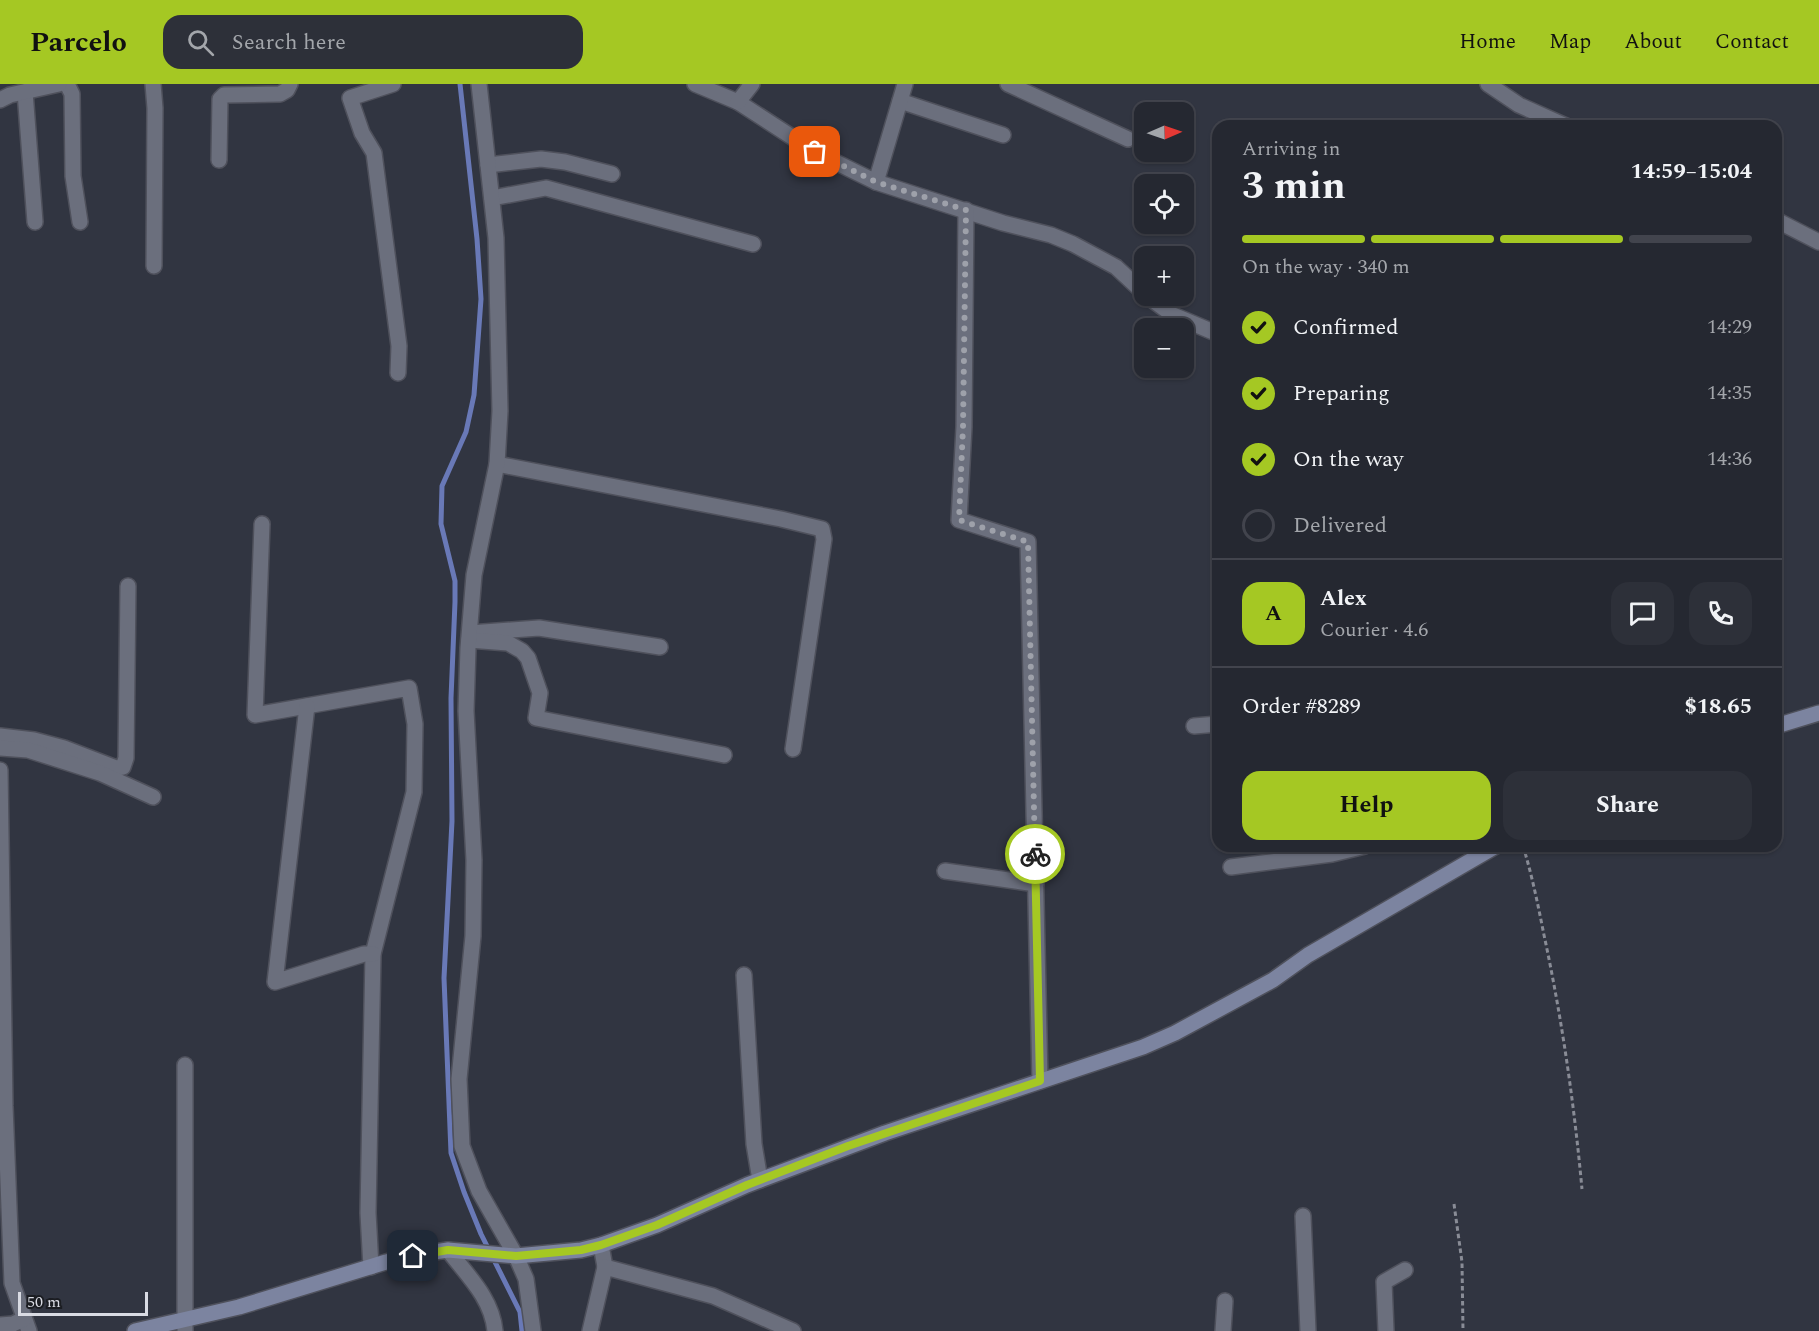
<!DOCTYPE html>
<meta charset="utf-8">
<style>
body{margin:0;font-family:Spectral,serif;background:#2d3039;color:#f1f3f6;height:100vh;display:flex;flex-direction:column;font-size:22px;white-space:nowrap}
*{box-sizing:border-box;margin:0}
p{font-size:20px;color:#a3a6ab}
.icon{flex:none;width:33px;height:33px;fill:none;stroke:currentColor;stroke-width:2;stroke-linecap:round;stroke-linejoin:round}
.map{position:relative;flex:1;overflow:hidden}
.drawer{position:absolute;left:1212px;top:36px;width:570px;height:732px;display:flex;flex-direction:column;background:#252831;border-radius:18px;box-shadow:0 2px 4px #0004,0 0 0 2px #42444d}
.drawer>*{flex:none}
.needle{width:39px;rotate:88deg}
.buttons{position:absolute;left:1134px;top:18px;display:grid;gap:12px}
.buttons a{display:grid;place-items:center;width:60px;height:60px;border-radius:12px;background:#252831;box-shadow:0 2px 4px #0004,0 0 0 2px #42444d;font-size:30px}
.scale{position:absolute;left:18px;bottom:15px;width:130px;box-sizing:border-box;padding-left:6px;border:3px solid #d9dbe3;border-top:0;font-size:16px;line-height:21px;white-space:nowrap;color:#d9dbe3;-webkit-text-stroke:4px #1b1d22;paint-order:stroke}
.pin{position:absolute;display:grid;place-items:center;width:51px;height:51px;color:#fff;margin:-26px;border-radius:12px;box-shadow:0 3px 9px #0006}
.courier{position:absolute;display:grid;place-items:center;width:60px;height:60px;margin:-30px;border:4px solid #a5c823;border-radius:50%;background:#fff;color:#222;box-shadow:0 2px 8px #0007}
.overview em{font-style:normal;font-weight:700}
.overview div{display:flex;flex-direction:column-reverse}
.overview{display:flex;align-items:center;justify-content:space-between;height:102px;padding:0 30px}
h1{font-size:39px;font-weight:700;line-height:45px}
.bar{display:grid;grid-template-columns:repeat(4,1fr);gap:9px 6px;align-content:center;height:72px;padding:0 30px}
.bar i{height:8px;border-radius:4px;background:#42444d}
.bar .on{background:#a5c823}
.bar p{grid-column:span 4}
.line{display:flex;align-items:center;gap:15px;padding:0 30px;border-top:2px solid #42444d}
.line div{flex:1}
.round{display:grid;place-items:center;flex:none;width:63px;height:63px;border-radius:18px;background:#2d3039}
ol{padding:0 30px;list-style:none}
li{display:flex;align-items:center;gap:18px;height:66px}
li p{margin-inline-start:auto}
li .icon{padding:6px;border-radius:50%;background:#a5c823;color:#111;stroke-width:4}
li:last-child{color:#a3a6ab}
li i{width:33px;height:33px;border:3px solid #42444d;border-radius:50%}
.cta{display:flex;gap:12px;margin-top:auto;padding:12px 30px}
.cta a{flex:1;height:69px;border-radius:18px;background:#a5c823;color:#111;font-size:24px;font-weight:700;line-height:69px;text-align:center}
.cta a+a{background:#2d3039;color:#f1f3f6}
header{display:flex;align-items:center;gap:36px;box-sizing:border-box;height:84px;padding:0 30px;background:#a5c823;color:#111}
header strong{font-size:28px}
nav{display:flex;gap:33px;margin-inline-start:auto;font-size:21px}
.search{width:420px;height:54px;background:#2d3039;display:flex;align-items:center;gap:15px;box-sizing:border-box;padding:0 21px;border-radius:18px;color:#a3a6ab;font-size:22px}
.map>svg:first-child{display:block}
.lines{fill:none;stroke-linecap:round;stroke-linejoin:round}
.stream{stroke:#6979b7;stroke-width:5}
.minor-casing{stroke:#4f515c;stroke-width:18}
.tertiary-casing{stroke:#4f515c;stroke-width:18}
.secondary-casing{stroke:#4f515c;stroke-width:18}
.path{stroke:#898c96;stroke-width:3;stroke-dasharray:4.5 3;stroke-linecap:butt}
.minor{stroke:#6b6f7d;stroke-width:15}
.tertiary{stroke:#6b6f7d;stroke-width:15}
.secondary{stroke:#7c84a0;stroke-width:15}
.done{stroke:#9ea1aa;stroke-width:6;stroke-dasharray:0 10.8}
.route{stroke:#a5c823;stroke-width:8}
</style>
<header>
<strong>Parcelo</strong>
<div class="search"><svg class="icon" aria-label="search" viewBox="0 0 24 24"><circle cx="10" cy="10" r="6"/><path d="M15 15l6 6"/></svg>Search here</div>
<nav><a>Home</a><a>Map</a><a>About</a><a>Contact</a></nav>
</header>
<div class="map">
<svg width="1819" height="1247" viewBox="0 0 1819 1247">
<rect width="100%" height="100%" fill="#313541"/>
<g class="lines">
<!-- stream -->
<polyline class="stream" points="460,0 477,155 481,215 474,311 466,348 442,402 441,440 455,497 455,518 451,614 452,737 444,894 451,1069 464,1108 481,1150 520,1228 522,1247"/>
<!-- minor casing -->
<g class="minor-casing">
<g id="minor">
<polyline points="67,0 72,10 73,92 80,138"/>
<polyline points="153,0 155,24 154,182"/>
<polyline points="393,0 350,14 362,49 374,69 399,262 398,289"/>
<polyline points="695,0 738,18 815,68 876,98 1003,139 1051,151 1073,160 1116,183 1144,209"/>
<polyline points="1008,0 1128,55"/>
<polyline points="25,8 35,138"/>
<polyline points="0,16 10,11 59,0"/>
<polyline points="900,17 1003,51"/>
<polyline points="738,18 752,0"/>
<polyline points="219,76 220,15 224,11 280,10 287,6 290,0"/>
<polyline points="488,81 541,75 565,78 612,90"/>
<polyline points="876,98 905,0"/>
<polyline points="492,114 546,104 753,160"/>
<polyline points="966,126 964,343 959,436 1028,458 1040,997"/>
<polyline points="1147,212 1173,231 1218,250"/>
<polyline points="497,380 781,435 822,445 824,455 793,665"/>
<polyline points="262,440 255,631 409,604 415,640 414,708 373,870 368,1129 371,1183"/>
<polyline points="470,549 539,544 660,563"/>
<polyline points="469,556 508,559 522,567 528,574 540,609 536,634 724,671"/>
<polyline points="307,622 275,898 364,870 373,870"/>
<polyline points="1194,642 1218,640"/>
<polyline points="0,652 34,656 64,664 116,684 123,683 126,674 128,502"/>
<polyline points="0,664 28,666 100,689 153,713"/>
<polyline points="0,686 5,1022 12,1199 29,1247"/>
<polyline points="1231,783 1332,770 1365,762"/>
<polyline points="945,787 1036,800"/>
<polyline points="744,891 754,1060 760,1096"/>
<polyline points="185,981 185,1247"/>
<polyline points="1303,1132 1308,1247"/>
<polyline points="601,1161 605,1183 713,1212 793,1247"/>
<path d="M448,1166C467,1191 492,1214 495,1247"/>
<polyline points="516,1172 526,1195 533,1247"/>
<polyline points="0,1241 13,1240 24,1235"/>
<polyline points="590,1247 605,1183"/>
<polyline points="1223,1247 1225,1217"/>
<polyline points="1386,1247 1384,1198 1405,1186"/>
</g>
</g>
<!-- tertiary casing -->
<g class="tertiary-casing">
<g id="tertiary">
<polyline points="479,0 496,154 500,327 497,380 474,491 468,564 466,627 474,776 473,852 459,995 462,1062 479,1107 516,1172"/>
<polyline points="1488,0 1519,21 1566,42"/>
<polyline points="1776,136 1819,158"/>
</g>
</g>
<!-- secondary casing -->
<g class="secondary-casing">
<g id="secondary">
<polyline points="1776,642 1819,629"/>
<polyline points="135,1247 239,1223 386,1178 413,1171 448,1166 516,1172 581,1166 601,1161 657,1141 747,1101 885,1049 1143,963 1175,949 1273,896 1308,871 1496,762"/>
</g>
</g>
<!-- path -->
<g class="path">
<path d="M1523,762C1532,791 1538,821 1544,851C1562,935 1574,1019 1582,1105"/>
<polyline points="1454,1120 1462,1178 1463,1247"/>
</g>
<!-- minor -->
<use href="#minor" class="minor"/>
<!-- tertiary -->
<use href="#tertiary" class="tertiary"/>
<!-- secondary -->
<use href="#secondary" class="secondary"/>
</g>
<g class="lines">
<!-- done -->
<polyline class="done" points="815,68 876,98 966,126 963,343 959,436 1028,458 1035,770"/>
<!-- route -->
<polyline class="route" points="413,1172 448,1166 516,1172 581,1166 601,1161 657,1141 747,1101 848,1062 1040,997 1035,770"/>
</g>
</svg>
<div class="buttons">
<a><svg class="needle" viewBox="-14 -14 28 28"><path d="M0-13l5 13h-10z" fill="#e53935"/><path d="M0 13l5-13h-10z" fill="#a3a6ab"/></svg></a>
<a><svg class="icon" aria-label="locate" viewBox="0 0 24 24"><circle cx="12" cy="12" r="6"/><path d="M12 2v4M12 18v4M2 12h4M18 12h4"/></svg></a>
<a>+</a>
<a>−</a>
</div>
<div class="scale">50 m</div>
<div class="pin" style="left:815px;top:68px;background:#ea580c"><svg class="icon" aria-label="bag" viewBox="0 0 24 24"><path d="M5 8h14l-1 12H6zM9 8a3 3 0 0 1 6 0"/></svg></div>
<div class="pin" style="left:413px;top:1172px;background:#1f2937"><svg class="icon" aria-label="home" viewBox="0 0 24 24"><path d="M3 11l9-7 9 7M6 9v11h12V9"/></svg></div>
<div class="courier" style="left:1035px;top:770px"><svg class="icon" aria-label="bike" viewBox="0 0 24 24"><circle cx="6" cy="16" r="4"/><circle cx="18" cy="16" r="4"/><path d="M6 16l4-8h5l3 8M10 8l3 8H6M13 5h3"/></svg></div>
<section class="drawer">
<div class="overview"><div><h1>3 min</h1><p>Arriving in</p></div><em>14:59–15:04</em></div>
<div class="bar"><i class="on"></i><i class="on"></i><i class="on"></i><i></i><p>On the way · 340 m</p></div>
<ol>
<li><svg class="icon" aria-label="check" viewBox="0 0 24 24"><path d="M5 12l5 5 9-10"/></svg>Confirmed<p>14:29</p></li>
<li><svg class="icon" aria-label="check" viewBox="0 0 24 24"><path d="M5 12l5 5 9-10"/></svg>Preparing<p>14:35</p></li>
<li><svg class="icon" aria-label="check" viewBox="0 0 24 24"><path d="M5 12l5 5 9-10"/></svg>On the way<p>14:36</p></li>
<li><i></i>Delivered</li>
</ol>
<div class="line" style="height:108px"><b class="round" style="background:#a5c823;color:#111">A</b><div><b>Alex</b><p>Courier · 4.6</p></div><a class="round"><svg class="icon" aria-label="chat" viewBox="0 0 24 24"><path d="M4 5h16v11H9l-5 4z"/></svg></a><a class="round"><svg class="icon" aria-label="phone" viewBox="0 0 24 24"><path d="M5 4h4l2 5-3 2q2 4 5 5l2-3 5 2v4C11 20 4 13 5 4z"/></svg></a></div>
<div class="line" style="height:78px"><div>Order #8289</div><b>$18.65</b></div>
<div class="cta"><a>Help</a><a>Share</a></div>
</section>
</div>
